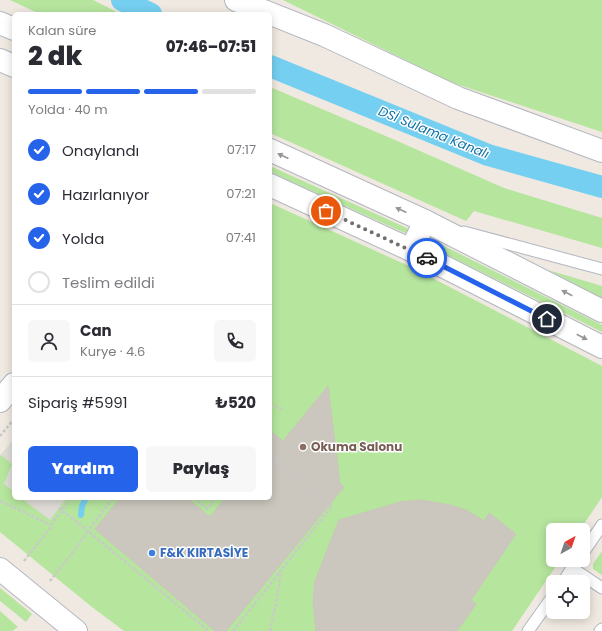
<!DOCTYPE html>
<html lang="tr">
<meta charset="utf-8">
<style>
body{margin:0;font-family:Poppins,sans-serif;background:#f7f7f7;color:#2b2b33;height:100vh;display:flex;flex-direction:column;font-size:15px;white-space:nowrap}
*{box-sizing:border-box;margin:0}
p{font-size:13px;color:#7c7c81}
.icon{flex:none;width:22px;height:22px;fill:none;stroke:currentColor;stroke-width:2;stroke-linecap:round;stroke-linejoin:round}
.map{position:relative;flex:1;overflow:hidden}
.panel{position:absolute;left:12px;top:12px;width:260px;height:488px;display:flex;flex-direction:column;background:#fff;border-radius:6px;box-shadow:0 2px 10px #0003}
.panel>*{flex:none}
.needle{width:26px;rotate:40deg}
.tools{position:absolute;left:546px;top:523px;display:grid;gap:8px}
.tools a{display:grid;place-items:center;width:44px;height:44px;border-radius:6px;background:#fff;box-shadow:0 2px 10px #0003;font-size:20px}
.pin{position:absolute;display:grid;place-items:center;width:34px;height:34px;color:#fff;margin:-17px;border:2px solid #fff;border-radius:50%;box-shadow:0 1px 4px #0007}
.courier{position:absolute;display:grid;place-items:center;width:40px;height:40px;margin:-20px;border:3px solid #2563eb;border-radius:50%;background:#fff;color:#222;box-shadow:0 1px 5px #0007}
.summary em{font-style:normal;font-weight:800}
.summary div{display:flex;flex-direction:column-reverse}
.summary{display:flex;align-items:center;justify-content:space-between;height:68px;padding:0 16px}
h1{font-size:26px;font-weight:800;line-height:30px}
.bar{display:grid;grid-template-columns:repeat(4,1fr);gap:6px 4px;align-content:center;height:48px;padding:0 16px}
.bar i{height:5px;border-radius:3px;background:#e1e1e2}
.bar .current{background:#2563eb}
.bar p{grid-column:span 4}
.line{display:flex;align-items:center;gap:10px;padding:0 16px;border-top:1px solid #e1e1e2}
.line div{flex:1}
.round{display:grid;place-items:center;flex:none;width:42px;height:42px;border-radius:6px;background:#f7f7f7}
ol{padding:0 16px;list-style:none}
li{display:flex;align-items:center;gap:12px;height:44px}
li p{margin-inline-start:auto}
li .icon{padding:4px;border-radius:50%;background:#2563eb;color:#fff;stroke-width:4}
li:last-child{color:#7c7c81}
li i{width:22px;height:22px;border:2px solid #e1e1e2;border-radius:50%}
.cta{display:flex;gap:8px;margin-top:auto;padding:8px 16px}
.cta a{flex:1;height:46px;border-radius:6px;background:#2563eb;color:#fff;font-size:16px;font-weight:800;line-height:46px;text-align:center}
.cta a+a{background:#f7f7f7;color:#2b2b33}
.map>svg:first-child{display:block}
.green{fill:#b6e59e}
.plaza{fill:#dfdcd8}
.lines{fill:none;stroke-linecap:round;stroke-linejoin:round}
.stream{stroke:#75cff0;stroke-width:6}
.canal{stroke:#75cff0;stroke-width:22}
.building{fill:#cbc7bf;stroke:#cbc5ba}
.lane-casing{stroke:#b4b7c1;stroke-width:13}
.street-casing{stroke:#b4b7c1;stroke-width:24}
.secondary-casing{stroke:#b4b7c1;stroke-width:24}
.path{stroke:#c9c9c9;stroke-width:2.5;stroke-dasharray:3 2;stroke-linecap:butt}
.lane{stroke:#fff;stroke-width:11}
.street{stroke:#fff;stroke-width:22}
.secondary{stroke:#fff;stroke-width:22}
.oneway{fill:#969696}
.done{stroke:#726f6d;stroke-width:4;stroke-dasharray:0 7.2}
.route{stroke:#2563eb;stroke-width:5}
.education-dot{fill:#8d6e63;stroke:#fff;stroke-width:1.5}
.shop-dot{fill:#3f7fe0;stroke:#fff;stroke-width:1.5}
.labels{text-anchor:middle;stroke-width:3;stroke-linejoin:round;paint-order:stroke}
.education-label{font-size:12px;font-weight:bold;fill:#785e54;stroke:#fff;text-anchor:start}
.shop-label{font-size:12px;font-weight:bold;fill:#366cbe;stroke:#fff;text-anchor:start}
.water-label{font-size:13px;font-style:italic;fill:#0d6fa3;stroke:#fff}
</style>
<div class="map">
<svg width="602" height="631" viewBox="0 0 602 631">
<rect width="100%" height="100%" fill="#efe9e1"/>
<!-- green -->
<g class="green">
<polygon points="10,0 93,0 121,14 40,14"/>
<polygon points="283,0 602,0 602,132 450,82"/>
<polygon points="270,87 395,140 504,188 602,218 602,248 474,211 466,221 270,133"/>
<polygon points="270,166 409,229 407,234 270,172"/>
<polygon points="270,203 411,267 602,366 602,497 580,530 553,530 553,560 560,560 512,631 124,631 92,607 0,532 0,456 14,439 14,498 270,498"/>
<polygon points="438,243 602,325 602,332 435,249"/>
<polygon points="548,270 602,286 602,298"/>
<polygon points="602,551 602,575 593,569 593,564"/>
<polygon points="0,588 32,614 26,622 0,601"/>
<polygon points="0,611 18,627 12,631 0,631"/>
</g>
<!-- plaza -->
<g class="plaza">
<polygon points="14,439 14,492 4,484 12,464 1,455"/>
<polygon points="21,498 62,498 65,500 50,520"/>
</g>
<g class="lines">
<!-- stream -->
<polyline class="stream" points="81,515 82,506 86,498"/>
<!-- canal -->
<g class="canal">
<polyline points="122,0 151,14"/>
<polyline points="270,66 488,155 602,187"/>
</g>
</g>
<!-- building -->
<g class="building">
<polygon points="328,386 340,484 344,487 226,631 215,631 95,529 120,498 187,498 210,517 225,498 270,498 270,431 283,441"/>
<polygon points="421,500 450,505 466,510 484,521 489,513 516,534 471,600 476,604 457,631 316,631 313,601 315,581 339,520 400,502"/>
</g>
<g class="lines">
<!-- lane casing -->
<g class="lane-casing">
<g id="lane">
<polyline points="464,232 602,269"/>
<polyline points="583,553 602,525"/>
<polyline points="572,568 578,560"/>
<polyline points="563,582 572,568 602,588"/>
<polyline points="528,631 553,596"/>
<polyline points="600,631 602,629"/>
</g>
</g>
<!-- street casing -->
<g class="street-casing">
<g id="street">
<polyline points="236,0 324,35 458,98 602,151"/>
<polyline points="411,250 425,221"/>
<polyline points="0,401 14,384"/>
<polyline points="0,569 76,631"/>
</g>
</g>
<!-- secondary casing -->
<g class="secondary-casing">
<g id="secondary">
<polyline points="0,23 14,29"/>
<polyline points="0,60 14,66"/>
<polyline points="270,150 425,221 602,311"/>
<polyline points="270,185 411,250 602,347"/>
</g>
</g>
<!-- path -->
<g class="path">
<polyline points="270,404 284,410"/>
<polyline points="0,436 14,419"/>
<polyline points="194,498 207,509 216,498"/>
<polyline points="0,501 51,525"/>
<polyline points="59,508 88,531 113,498"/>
<polyline points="24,561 50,528 51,525 71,498"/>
<polyline points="50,581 74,551 88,531 209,631"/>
<polyline points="233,631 332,506 270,455"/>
<polyline points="270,631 279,586 281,571"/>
</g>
<!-- lane -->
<use href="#lane" class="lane"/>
<!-- street -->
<use href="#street" class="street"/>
<!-- secondary -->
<use href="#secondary" class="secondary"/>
</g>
<!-- one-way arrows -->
<defs><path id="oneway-solid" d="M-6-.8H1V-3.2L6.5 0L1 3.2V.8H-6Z"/></defs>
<g class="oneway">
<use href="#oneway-solid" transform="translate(283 156) rotate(-155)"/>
<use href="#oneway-solid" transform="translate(401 210) rotate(-155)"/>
<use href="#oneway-solid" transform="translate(567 293) rotate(-153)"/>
<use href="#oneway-solid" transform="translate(582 337) rotate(27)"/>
</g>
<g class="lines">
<!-- done -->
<polyline class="done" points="326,211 427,258"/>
<!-- route -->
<polyline class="route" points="427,258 547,319"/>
</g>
<!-- markers -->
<circle class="education-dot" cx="303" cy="447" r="4"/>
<circle class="shop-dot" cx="152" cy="553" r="4"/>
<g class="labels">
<!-- education labels -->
<g class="education-label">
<text x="311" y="451">Okuma Salonu</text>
</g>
<!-- shop labels -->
<g class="shop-label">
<text x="160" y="557">F&amp;K KIRTASİYE</text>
</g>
<!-- water labels -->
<g class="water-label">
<text transform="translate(434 132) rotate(22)" y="5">DSİ Sulama Kanalı</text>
</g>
</g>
</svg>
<div class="tools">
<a><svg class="needle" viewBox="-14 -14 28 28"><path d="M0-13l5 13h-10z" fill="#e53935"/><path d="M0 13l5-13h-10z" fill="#7c7c81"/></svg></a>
<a><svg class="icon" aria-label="locate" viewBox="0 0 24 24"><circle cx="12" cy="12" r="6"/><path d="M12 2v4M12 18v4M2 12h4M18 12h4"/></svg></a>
</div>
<div class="pin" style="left:326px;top:211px;background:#ea580c"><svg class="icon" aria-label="bag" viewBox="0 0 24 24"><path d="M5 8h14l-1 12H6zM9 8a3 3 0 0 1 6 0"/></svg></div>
<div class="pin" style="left:547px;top:319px;background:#1f2937"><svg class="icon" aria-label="home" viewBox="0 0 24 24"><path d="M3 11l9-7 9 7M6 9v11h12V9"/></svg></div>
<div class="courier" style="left:427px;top:258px"><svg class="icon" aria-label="car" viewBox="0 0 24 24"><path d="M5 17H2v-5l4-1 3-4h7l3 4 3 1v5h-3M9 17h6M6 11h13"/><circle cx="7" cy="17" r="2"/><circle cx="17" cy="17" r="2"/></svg></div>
<section class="panel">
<div class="summary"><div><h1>2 dk</h1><p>Kalan süre</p></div><em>07:46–07:51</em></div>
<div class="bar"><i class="current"></i><i class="current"></i><i class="current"></i><i></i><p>Yolda · 40 m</p></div>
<ol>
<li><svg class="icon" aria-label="check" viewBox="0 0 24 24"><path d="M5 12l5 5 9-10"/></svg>Onaylandı<p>07:17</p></li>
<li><svg class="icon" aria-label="check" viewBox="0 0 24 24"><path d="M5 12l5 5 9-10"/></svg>Hazırlanıyor<p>07:21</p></li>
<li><svg class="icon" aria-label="check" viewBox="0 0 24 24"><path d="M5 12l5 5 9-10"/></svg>Yolda<p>07:41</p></li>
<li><i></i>Teslim edildi</li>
</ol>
<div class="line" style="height:72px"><a class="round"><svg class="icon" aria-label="person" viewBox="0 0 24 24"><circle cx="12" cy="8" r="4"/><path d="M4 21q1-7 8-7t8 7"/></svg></a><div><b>Can</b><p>Kurye · 4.6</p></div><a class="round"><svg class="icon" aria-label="phone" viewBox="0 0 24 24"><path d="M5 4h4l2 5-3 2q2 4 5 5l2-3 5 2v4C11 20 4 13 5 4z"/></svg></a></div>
<div class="line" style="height:52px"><div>Sipariş #5991</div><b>₺520</b></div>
<div class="cta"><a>Yardım</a><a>Paylaş</a></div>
</section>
</div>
